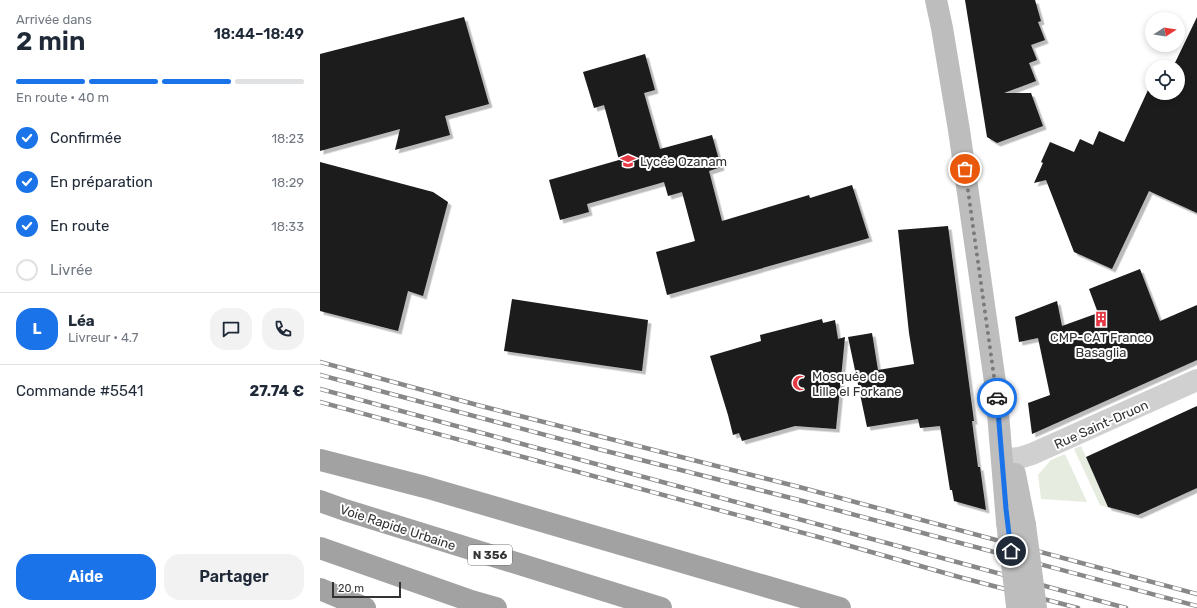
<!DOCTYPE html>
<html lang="fr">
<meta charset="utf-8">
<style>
body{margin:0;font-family:Rubik,sans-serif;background:#f2f2f3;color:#1f2937;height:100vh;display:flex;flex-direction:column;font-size:15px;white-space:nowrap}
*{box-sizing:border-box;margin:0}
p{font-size:13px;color:#747a83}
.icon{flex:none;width:22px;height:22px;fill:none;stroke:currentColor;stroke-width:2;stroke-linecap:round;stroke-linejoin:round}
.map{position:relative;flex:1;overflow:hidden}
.panel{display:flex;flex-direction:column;background:#fff;width:320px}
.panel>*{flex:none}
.needle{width:26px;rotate:78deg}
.tools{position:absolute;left:825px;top:12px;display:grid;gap:8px}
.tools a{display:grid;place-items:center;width:40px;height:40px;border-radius:50%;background:#fff;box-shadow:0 2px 6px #0003;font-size:20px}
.scale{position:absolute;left:12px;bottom:10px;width:69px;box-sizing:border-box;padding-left:4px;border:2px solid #333;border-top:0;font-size:11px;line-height:14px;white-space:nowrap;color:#333;-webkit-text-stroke:3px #fff;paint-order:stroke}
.pin{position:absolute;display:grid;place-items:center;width:34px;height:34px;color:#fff;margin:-17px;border:2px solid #fff;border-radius:50%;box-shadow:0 1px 4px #0007}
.courier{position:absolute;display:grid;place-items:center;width:40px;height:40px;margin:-20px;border:3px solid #1a73e8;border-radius:50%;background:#fff;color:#222;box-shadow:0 1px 5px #0007}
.overview em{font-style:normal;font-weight:600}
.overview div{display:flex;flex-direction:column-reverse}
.overview{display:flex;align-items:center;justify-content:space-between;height:68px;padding:0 16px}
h1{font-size:26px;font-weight:600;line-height:30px}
.bar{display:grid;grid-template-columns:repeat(4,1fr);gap:6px 4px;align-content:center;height:48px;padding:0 16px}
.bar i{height:5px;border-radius:3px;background:#e0e1e3}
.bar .selected{background:#1a73e8}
.bar p{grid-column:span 4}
.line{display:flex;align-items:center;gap:10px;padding:0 16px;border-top:1px solid #e0e1e3}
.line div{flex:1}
.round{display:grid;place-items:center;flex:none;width:42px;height:42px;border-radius:16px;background:#f2f2f3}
ol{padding:0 16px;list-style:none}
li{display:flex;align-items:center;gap:12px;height:44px}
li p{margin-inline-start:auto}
li .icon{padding:4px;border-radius:50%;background:#1a73e8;color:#fff;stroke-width:4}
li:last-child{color:#747a83}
li i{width:22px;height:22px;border:2px solid #e0e1e3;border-radius:50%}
.action{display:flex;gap:8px;margin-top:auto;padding:8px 16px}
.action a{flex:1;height:46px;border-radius:16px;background:#1a73e8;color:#fff;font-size:16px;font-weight:600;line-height:46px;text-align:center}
.action a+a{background:#f2f2f3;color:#1f2937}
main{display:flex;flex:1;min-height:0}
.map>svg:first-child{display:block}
.green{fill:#e6ecdf}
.building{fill:#1a1a1a;filter:url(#shadow)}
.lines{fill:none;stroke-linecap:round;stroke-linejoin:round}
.minor{stroke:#d0d0d0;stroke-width:22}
.secondary{stroke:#bdbdbd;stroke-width:22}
.trunk{stroke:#a2a2a2;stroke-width:22}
.rail-casing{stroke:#888;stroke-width:4.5}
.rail{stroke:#fff;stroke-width:3;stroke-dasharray:9;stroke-linecap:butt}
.secondary-bridge{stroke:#bdbdbd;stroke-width:22}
.done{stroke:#7a7a7a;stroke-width:4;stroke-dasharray:0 7.2}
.route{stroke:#1a73e8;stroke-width:5}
.labels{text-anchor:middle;stroke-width:4;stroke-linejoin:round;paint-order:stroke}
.shield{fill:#fff;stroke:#707070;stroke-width:1}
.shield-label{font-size:12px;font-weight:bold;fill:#333}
.poi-label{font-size:13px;fill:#333;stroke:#fff;text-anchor:start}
.street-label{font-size:13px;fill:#333;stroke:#fff}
</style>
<main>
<section class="panel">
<div class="overview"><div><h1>2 min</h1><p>Arrivée dans</p></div><em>18:44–18:49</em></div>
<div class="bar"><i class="selected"></i><i class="selected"></i><i class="selected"></i><i></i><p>En route · 40 m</p></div>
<ol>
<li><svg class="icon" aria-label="check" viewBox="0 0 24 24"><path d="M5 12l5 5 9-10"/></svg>Confirmée<p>18:23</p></li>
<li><svg class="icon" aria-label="check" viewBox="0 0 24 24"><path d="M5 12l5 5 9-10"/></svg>En préparation<p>18:29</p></li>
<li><svg class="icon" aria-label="check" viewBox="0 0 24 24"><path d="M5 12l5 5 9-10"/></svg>En route<p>18:33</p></li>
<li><i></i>Livrée</li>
</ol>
<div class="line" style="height:72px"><b class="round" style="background:#1a73e8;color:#fff">L</b><div><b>Léa</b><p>Livreur · 4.7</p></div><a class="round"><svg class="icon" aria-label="chat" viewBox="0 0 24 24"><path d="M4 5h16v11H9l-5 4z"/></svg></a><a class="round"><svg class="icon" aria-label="phone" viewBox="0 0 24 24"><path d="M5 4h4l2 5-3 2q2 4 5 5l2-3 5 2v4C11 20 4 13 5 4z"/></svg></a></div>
<div class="line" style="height:52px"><div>Commande #5541</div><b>27.74 €</b></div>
<div class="action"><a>Aide</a><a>Partager</a></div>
</section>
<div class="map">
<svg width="877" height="608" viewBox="0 0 877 608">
<defs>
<filter id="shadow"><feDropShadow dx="3.5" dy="3.5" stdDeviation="0" flood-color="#0004"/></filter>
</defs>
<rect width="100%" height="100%" fill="#fff"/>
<!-- green -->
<g class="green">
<polygon points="761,446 789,508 780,505 754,449"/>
<polygon points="745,454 767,502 721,499 718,475 731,460"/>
</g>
<!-- building -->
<g class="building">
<polygon points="645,0 715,0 721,21 718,22 725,40 711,45 717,60 709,63 716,81 684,93 711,93 723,126 677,143 667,137"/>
<polygon points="144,17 169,104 125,116 130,135 75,150 80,129 0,151 0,54"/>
<polygon points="877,17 877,213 829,191 792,269 754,252 726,180 714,183 723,163 721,162 730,142 754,152 760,139 773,145 779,131 804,142 828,90 832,92 832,93 840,96 841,93 858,93 858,67 853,67"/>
<polygon points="325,54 335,90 324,93 340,149 392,135 401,167 389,171 402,221 489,195 490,198 532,185 549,238 347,295 336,252 375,241 362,192 348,196 344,182 267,204 269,212 240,220 229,180 299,160 284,105 274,108 263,72"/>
<polygon points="0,162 113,192 128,202 103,296 88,291 78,331 0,311"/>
<polygon points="628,226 654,421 652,421 658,467 660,467 666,510 634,501 632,490 630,490 620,426 600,428 598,419 547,427 528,337 552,333 558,370 594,364 589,333 578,230"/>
<polygon points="820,269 840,321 877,305 877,360 712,434 708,403 730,395 718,338 699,342 695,317 737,301 742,326 778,313 769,289"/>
<polygon points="192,299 328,320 322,371 184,351"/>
<polygon points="502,319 503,323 515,320 518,339 525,337 516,429 475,426 422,441 419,433 413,435 408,415 390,356 441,341 440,335"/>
<polygon points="877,406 877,488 818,515 788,507 766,457"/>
</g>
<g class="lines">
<!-- minor -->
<polyline class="minor" points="682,460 699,458 712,454 877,380"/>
<!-- secondary -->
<g class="secondary">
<polyline points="616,0 622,28 639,130 676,389 687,522"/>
<polyline points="695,474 705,525"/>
</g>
<!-- trunk -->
<g class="trunk">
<polyline points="0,460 105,487 520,608"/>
<polyline points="0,501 25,510 341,608"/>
<polyline points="0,548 148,600 176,608"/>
<polyline points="0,589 45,608"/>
</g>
<!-- rail casing -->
<g class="rail-casing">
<g id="rail">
<polyline points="0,362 161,406 483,488 877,594"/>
<polyline points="0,375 278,449 479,500 877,606"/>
<polyline points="0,389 806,608"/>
<polyline points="0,402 502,538 639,577 758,608"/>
</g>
</g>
<!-- rail -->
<use href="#rail" class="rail"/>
<!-- secondary-bridge -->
<g class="secondary-bridge">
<polyline points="687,522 697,606"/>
<polyline points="705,525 716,608"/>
</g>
</g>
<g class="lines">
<!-- done -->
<polyline class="done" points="645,169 677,398"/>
<!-- route -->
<polyline class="route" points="677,398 686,509 691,551"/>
</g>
<!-- icons -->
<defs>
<g id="school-bare" transform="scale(1.2)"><path d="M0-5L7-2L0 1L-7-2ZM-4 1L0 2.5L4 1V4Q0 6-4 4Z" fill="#e63946" stroke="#fff" stroke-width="2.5" paint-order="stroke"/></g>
<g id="building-bare" transform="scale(1.2)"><path d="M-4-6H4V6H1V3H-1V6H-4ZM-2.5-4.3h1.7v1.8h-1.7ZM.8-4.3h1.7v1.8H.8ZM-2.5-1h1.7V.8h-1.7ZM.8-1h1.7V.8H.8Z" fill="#e63946" stroke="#fff" stroke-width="2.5" paint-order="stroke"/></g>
<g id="mosque-bare" transform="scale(1.2)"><path d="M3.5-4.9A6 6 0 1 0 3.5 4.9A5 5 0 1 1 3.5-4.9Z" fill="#e63946" stroke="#fff" stroke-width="2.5" paint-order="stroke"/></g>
</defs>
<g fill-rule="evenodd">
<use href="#school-bare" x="308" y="161"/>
<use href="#building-bare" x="781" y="319"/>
<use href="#mosque-bare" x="480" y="383"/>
</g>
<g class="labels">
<!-- shield labels -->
<rect class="shield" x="148" y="545" width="44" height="20" rx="3"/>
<g class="shield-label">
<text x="170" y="559">N 356</text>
</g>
<!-- poi labels -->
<g class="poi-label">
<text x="320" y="166">Lycée Ozanam</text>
<text x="781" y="342" text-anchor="middle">CMP-CAT Franco<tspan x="781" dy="15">Basaglia</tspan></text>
<text x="492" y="381">Mosquée de<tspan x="492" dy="15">Lille el Forkane</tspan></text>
</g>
<!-- street labels -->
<g class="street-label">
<text transform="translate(781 424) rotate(-24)" y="5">Rue Saint-Druon</text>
<text transform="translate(78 527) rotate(18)" y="5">Voie Rapide Urbaine</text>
</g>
</g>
</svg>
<div class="tools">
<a><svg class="needle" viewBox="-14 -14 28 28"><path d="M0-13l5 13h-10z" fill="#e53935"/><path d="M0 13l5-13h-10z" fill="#747a83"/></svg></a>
<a><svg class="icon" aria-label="locate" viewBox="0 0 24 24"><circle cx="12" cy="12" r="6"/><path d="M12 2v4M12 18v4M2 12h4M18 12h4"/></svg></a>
</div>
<div class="scale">20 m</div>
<div class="pin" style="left:645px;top:169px;background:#ea580c"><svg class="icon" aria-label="bag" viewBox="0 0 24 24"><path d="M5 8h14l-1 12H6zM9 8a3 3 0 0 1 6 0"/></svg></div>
<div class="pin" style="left:691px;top:551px;background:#1f2937"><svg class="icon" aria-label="home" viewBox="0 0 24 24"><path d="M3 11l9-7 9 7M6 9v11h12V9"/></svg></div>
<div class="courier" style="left:677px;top:398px"><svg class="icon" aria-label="car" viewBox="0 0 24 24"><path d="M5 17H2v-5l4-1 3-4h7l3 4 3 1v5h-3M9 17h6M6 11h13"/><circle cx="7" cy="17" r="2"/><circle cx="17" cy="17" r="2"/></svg></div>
</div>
</main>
